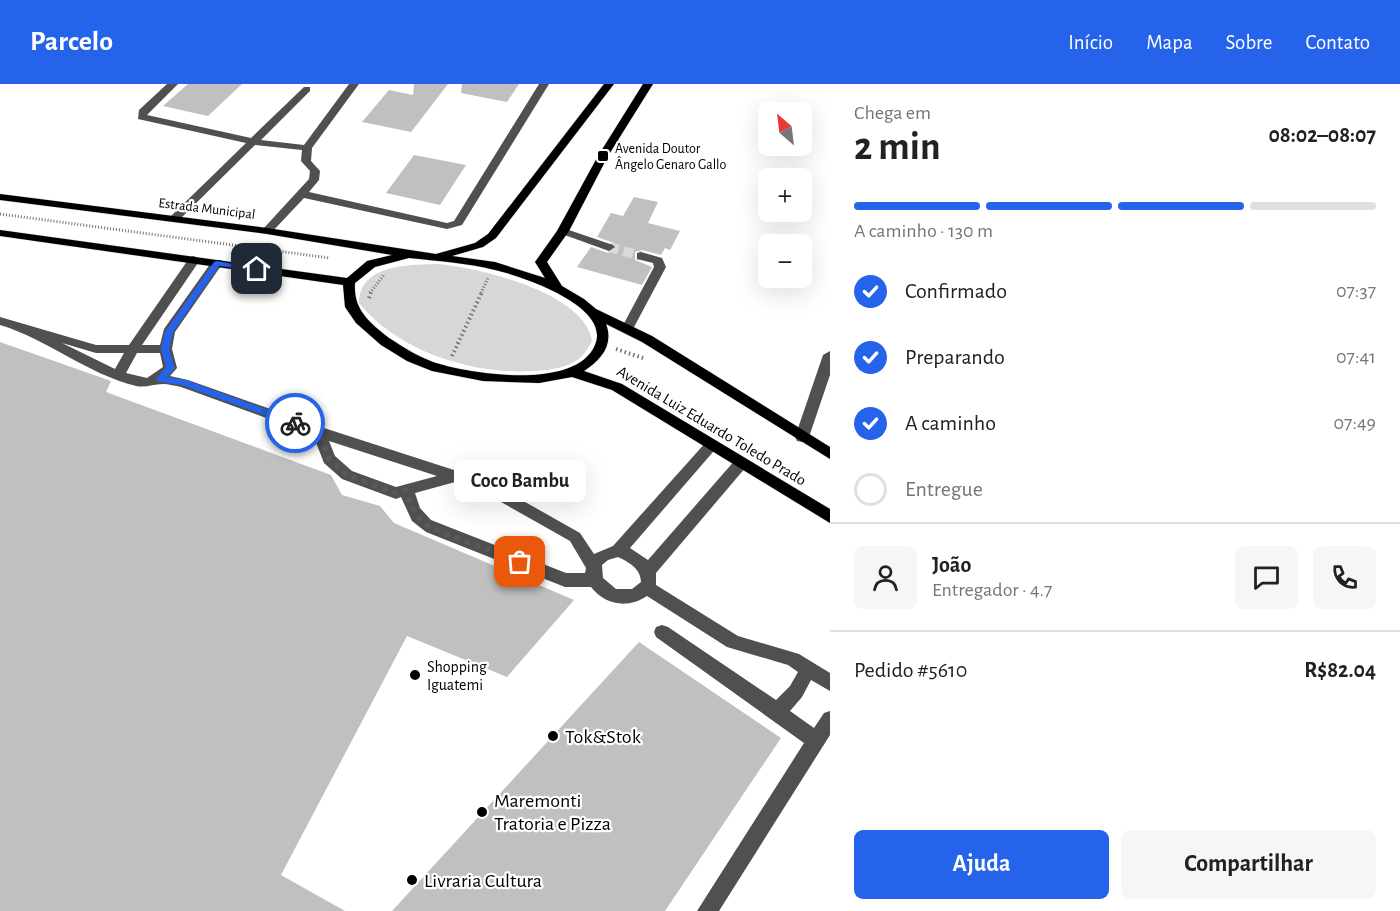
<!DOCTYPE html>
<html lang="pt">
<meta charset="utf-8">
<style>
body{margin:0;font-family:"Alegreya Sans",sans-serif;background:#f6f6f6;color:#202124;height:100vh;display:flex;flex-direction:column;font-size:22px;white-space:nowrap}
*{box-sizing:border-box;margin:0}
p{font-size:20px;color:#757577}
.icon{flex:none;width:33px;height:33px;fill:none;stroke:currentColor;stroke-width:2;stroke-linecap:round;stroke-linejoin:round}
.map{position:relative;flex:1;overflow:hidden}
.details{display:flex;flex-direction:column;background:#fff;width:570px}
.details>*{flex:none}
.needle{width:39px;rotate:332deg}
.tools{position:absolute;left:758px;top:18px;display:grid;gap:12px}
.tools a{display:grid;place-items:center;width:54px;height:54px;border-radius:9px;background:#fff;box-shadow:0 6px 24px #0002;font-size:30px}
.pin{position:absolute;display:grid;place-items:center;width:51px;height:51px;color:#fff;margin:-26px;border-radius:12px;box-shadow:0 3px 9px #0006}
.courier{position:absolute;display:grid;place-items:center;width:60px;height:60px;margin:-30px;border:4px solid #2563eb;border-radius:50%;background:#fff;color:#222;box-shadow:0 2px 8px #0007}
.bubble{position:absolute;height:42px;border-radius:9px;background:#fff;box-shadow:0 6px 24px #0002;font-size:20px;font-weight:600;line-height:42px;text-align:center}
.headline em{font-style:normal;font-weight:600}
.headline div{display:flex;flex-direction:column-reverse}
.headline{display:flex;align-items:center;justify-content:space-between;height:102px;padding:0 24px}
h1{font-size:39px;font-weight:600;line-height:45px}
.bar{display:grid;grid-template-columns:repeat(4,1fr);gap:9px 6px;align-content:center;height:72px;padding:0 24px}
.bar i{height:8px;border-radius:4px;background:#e0e0e0}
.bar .on{background:#2563eb}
.bar p{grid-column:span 4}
.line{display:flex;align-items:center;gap:15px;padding:0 24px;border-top:2px solid #e0e0e0}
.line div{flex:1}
.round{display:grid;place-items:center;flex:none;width:63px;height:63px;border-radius:9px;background:#f6f6f6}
ol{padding:0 24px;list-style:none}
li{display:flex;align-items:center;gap:18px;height:66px}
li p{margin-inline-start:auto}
li .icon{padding:6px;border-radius:50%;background:#2563eb;color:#fff;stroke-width:4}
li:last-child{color:#757577}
li i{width:33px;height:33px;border:3px solid #e0e0e0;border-radius:50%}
.primary-button{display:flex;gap:12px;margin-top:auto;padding:12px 24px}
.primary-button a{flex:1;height:69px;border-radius:9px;background:#2563eb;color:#fff;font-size:24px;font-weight:600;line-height:69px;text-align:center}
.primary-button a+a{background:#f6f6f6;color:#202124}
header{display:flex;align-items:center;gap:36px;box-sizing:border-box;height:84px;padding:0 30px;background:#2563eb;color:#fff}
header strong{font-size:28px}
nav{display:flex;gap:33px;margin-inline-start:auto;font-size:21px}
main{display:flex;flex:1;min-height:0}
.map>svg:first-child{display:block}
.green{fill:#d7d7d7}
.building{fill:#c0c0c0}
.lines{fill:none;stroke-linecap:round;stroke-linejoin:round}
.minor-tunnel{stroke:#d9d9d9;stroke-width:10;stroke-dasharray:10 5;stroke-linecap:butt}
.major-casing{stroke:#dbdbdb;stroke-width:1}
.path-far1{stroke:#727272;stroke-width:3;stroke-dasharray:1 2;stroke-linecap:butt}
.path{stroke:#727272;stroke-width:4;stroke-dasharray:1.5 3;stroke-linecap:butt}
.minor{fill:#505050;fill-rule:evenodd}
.major{fill:#000;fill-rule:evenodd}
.route{fill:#2563eb}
.done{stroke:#595959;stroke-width:6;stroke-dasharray:0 10.8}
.poi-dot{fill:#000;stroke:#fff;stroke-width:2}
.labels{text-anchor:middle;stroke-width:4.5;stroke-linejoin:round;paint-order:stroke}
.far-poi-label{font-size:14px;fill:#000;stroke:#fff;text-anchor:start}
.far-street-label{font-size:14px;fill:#000;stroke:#fff}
.street-label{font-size:16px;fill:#000;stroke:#fff}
.poi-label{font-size:16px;fill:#000;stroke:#fff;text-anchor:start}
.near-poi-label{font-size:20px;fill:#000;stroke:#fff;text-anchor:start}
</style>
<header>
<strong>Parcelo</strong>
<nav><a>Início</a><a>Mapa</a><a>Sobre</a><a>Contato</a></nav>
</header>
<main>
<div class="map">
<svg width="830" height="827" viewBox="0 0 830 827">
<rect width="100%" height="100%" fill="#fff"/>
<!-- green -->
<path class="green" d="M437,180C477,183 585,208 592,257C589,262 586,268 582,272C570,284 550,286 534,287C473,291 399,268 359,219C360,180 408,181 437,180Z"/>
<!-- building -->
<g class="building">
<polygon points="188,0 242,0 208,32 163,22"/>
<polygon points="414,0 448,0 411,48 362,38 389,6 413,11"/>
<polygon points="462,0 519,0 507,18 461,9"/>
<polygon points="414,71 466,81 440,121 386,109"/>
<polygon points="634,113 658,118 648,139 680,147 670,166 665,164 661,171 642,166 635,168 635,176 652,183 642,201 577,183 591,163 608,169 616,165 614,159 597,153 611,129 623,132"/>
<polygon points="0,258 111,297 106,308 331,391 342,411 380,422 394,439 574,516 507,593 407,552 281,791 345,827 0,827"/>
<polygon points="639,558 781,654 665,827 392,827"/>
</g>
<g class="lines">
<!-- minor-tunnel -->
<polyline class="minor-tunnel" points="609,163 641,172"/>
<!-- major casing -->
<g class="major-casing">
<path id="major" d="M604,0H614L496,154L483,163L452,172L495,178L545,194L535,178L557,147L598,72L643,0H653L608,72L569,147L547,178L562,202L584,215L596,225L652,252L830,363V375L642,258L606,240C614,261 601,276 584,287L622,300L830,425V439L612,306L572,293L539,299L483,297L432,287L407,277L381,261L356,239L345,223L343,201L0,152V146L347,194L367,177L392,171L267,150L0,116V110L267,144L436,170L475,159L488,150ZM409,174C438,177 467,179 495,186C521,192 612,222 595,261C576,307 469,290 433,278C417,272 403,263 389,254C370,239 353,226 355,199L375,183Z"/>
</g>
<!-- path-far1 -->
<g class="path-far1">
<polyline points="0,130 330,174"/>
<polyline points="370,209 384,191"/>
<polyline points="481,209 488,194"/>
</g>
<!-- path -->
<g class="path">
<polyline points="369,214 371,208"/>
<polyline points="616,265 643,274"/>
<polyline points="452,272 482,208"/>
</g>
<!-- minor -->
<g class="minor">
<polygon points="167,0 178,0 147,31 251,54 304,3 310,3 310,7 261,56 304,61 349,0 359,0 312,64 311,77 320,87 319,96 309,108 447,139 454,137 539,0 549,0 462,141 447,145 304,114 271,149 263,149 263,145 309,95 310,87 301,77 302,66 255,61 178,137 170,137 170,133 246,59 138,35 139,26"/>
<polygon points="563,144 613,161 615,163 609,167 559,149 557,147"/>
<polygon points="641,168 662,174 666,183 633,245 627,249 621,245 654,183 653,179 637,175 637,169"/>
<path d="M194,172L200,176L142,261H160L164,245L213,176H221L223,179L175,248L172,265L177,284L170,292L188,296L324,344L488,397L580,449L594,470L613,462L707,357H717L719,361L630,464L648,476L736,375H746L748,379L746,383L656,489V501L738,552L799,570L830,589V607L811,596L802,613L790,627L814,644L824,629L830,627V651L719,827H697L804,659L656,553L654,548L656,543L662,541L668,543L776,616L790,602L798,588L788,581L727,563L647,512C628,525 605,521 591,503H565L426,448L412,437L401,413L396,415L342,395L324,379L313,351L181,303C175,302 169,300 163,300C153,300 146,304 136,302C87,290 47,255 0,241V233L96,261H129L190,173ZM62,259L96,269H124L115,285ZM137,269H160L163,283L147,294L126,289ZM329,357L437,392L396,403L352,387L335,372ZM455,398L478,405L570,457L586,484L585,489H566L431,436L420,424L415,409ZM618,473C629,478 641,485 641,498L632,505H616L603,494L602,481L608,476Z"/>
<polygon points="830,267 830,291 809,353 802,358 797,357 795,353 823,271"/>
</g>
<!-- major -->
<use href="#major" class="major"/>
</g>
<!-- route -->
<polygon class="route" points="217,177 261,185 257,187 219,182 173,248 169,265 175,284 167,293 186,296 298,337 298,341 292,341 182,301 160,298 156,295 166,283 161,265 165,248 214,178"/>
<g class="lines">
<!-- done -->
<path class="done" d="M295,339L319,348L329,375L347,391L396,409L406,406C411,423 416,435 431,444L520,478"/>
</g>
<!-- markers -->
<g class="poi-dot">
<rect x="597" y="66" width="12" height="12" rx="3"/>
<circle cx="415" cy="591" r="6"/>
<circle cx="553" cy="652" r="6"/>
<circle cx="482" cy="728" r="6"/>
<circle cx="412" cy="796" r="6"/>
</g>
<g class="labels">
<!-- far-poi labels -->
<g class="far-poi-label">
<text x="615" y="69">Avenida Doutor<tspan x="615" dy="16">Ângelo Genaro Gallo</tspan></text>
</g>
<!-- far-street labels -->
<g class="far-street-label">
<text transform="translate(207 124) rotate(7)" y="5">Estrada Municipal</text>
</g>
<!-- street labels -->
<g class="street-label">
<text transform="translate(712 341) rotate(31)" y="6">Avenida Luiz Eduardo Toledo Prado</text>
</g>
<!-- poi labels -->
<g class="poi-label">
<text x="427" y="588">Shopping<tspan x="427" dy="18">Iguatemi</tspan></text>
</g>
<!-- near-poi labels -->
<g class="near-poi-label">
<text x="565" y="659">Tok&amp;Stok</text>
<text x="494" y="723">Maremonti<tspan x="494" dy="23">Tratoria e Pizza</tspan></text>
<text x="424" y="803">Livraria Cultura</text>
</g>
</g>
</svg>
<div class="tools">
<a><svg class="needle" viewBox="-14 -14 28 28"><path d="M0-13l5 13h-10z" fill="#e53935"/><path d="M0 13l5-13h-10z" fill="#757577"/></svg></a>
<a>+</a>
<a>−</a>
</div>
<div class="pin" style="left:520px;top:478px;background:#ea580c"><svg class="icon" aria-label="bag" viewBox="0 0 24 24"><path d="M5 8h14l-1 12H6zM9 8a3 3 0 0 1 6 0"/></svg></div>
<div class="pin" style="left:257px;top:185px;background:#1f2937"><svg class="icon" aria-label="home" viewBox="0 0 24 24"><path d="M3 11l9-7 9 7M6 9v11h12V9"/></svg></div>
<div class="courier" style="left:295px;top:339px"><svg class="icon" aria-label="bike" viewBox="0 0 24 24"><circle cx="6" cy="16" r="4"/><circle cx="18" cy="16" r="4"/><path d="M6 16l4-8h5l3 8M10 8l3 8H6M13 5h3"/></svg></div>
<div class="bubble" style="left:454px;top:376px;width:132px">Coco Bambu</div>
</div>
<section class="details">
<div class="headline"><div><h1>2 min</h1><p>Chega em</p></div><em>08:02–08:07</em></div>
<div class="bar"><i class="on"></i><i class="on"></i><i class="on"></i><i></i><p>A caminho · 130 m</p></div>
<ol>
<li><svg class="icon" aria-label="check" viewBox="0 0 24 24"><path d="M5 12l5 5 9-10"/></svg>Confirmado<p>07:37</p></li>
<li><svg class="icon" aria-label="check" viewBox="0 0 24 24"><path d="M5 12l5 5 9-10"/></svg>Preparando<p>07:41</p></li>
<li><svg class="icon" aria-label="check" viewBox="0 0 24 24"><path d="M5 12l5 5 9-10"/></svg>A caminho<p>07:49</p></li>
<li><i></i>Entregue</li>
</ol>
<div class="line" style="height:108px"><a class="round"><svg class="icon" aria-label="person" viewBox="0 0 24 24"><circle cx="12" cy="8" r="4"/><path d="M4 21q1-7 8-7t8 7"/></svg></a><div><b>João</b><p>Entregador · 4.7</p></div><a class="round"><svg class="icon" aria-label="chat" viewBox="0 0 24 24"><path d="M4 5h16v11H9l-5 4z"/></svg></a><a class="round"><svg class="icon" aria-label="phone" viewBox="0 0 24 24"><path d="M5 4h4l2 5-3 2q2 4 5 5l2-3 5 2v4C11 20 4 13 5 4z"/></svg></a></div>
<div class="line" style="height:78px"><div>Pedido #5610</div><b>R$82.04</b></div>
<div class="primary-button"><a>Ajuda</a><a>Compartilhar</a></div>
</section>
</main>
